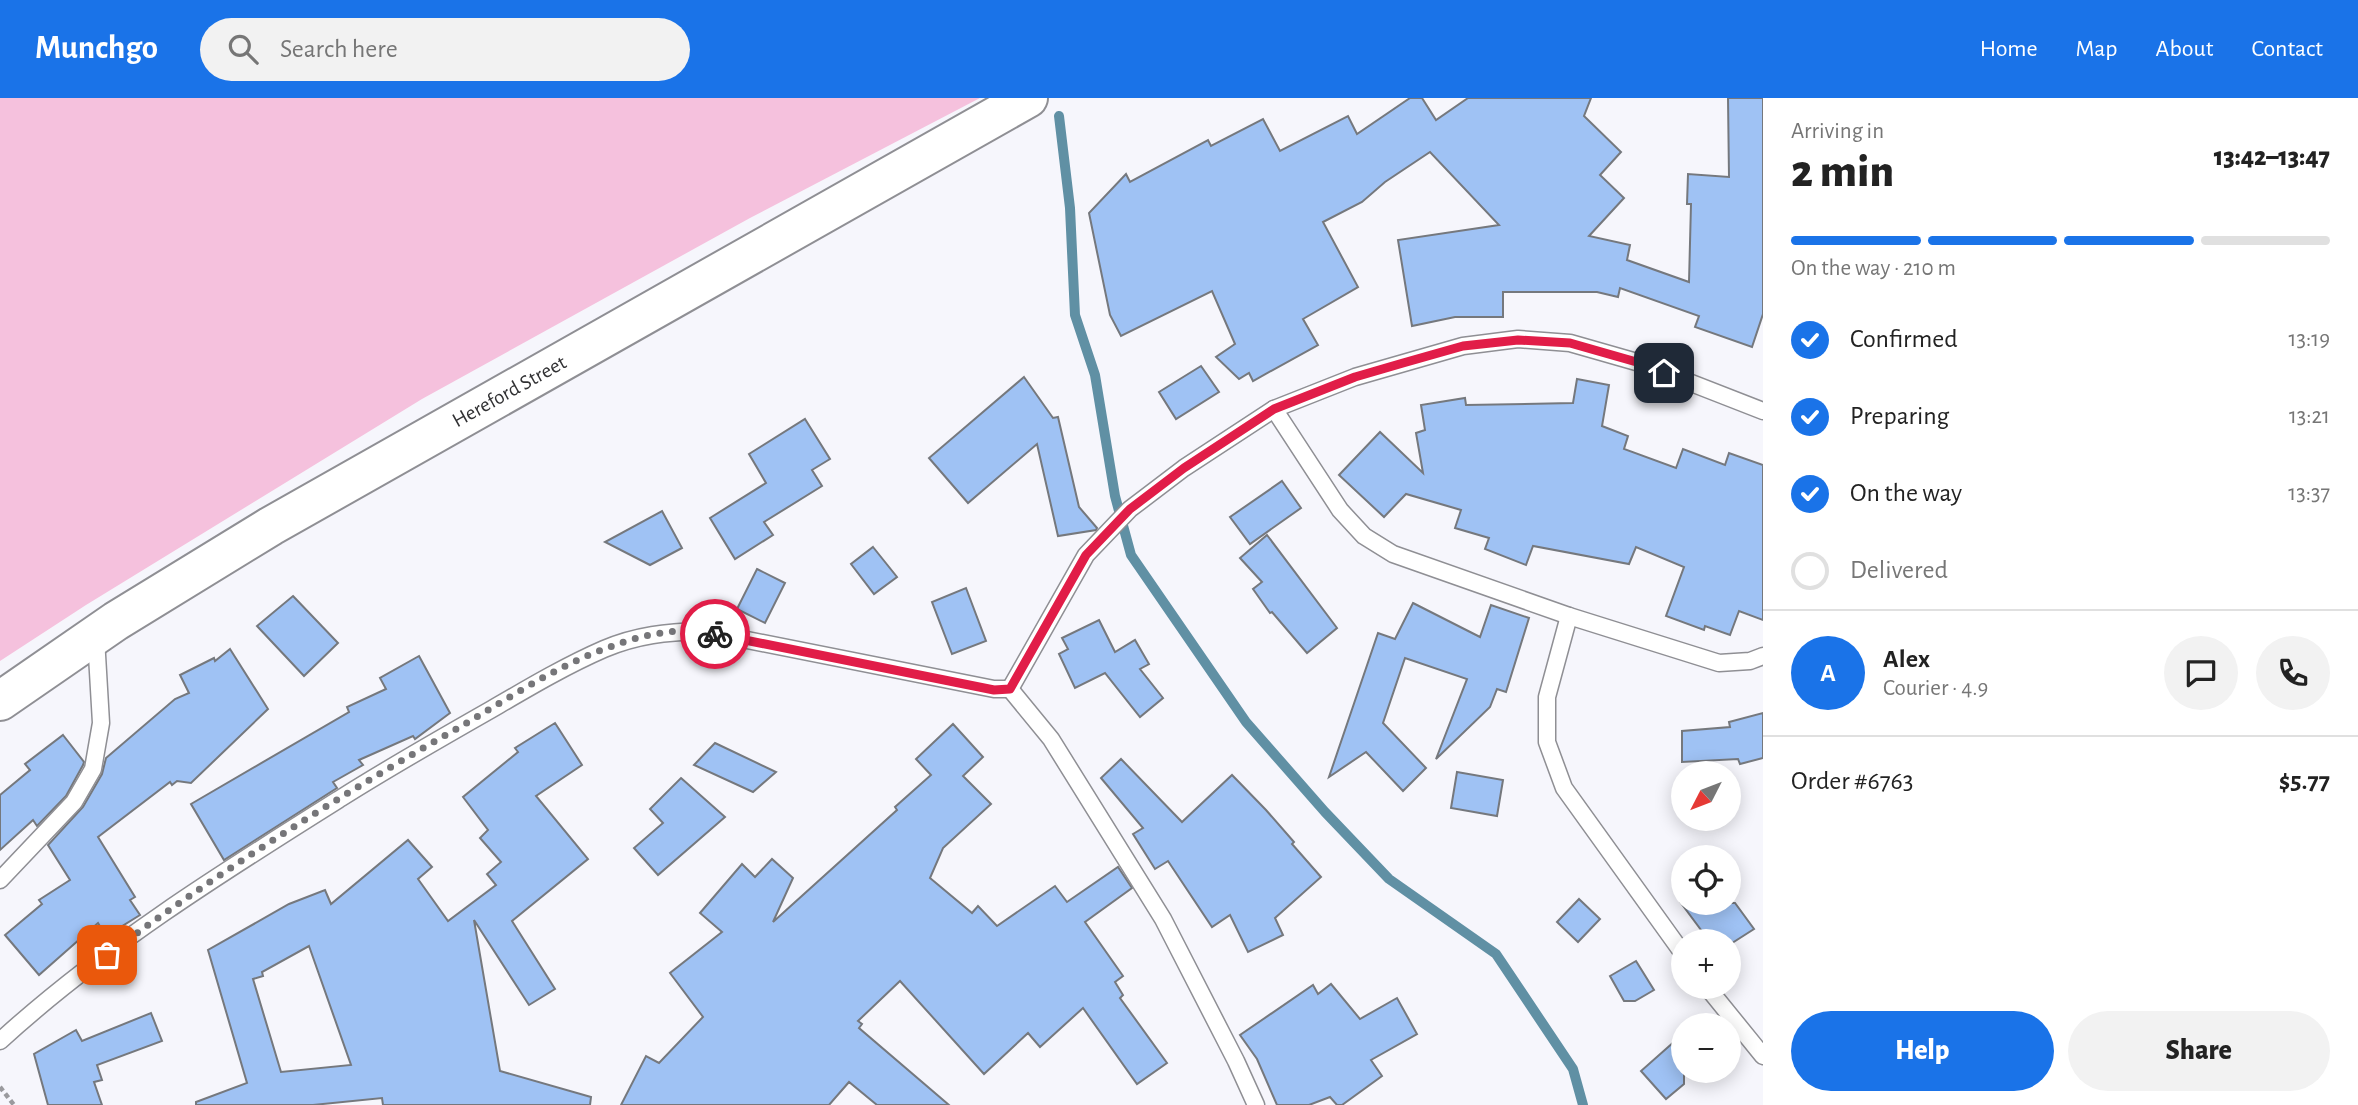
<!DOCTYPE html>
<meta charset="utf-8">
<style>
body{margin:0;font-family:"Alegreya Sans",sans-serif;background:#f2f2f2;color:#222;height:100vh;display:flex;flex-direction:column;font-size:26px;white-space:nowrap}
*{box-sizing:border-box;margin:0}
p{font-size:23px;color:#767676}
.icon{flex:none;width:38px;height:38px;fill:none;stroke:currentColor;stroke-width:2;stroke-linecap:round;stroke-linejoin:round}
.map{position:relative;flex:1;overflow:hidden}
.sheet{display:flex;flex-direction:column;background:#fff;width:595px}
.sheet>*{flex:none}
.needle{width:46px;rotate:228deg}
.fabs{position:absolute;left:1671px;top:663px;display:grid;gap:14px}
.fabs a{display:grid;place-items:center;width:70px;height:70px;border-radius:50%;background:#fff;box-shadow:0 4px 18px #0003;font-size:35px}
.pin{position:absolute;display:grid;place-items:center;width:60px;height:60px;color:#fff;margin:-30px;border-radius:14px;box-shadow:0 4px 10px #0006}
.courier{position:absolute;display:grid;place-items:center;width:70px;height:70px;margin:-35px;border:5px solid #e11d48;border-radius:50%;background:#fff;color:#222;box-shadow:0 2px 9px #0007}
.overview em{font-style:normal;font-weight:800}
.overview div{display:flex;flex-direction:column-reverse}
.overview{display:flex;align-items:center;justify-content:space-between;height:119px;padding:0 28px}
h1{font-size:46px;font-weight:800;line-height:52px}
.bar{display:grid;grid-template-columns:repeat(4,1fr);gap:10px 7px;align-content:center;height:84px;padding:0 28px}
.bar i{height:9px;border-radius:5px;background:#e0e0e0}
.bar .on{background:#1a73e8}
.bar p{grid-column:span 4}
.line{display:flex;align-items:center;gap:18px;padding:0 28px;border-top:2px solid #e0e0e0}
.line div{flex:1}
.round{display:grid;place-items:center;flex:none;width:74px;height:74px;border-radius:37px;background:#f2f2f2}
ol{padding:0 28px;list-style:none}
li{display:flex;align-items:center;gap:21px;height:77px}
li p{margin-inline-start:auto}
li .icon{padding:7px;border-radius:50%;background:#1a73e8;color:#fff;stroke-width:4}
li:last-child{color:#767676}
li i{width:38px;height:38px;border:4px solid #e0e0e0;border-radius:50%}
.action{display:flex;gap:14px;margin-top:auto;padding:14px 28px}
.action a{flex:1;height:80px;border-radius:42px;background:#1a73e8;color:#fff;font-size:28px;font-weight:800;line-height:80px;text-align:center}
.action a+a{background:#f2f2f2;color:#222}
header{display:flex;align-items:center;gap:42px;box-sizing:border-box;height:98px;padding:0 35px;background:#1a73e8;color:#fff}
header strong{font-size:33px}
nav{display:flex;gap:38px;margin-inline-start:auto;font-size:24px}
.search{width:490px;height:63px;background:#f2f2f2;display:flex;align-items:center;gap:18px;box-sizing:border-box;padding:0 24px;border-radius:38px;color:#767676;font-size:26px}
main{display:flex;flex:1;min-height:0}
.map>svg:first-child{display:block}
.green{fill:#f5c1dd}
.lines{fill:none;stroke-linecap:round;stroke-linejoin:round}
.stream{stroke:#6090a4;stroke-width:10}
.building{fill:#9fc2f4;stroke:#75787d;stroke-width:2;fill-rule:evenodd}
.service-casing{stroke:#8f8f94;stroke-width:19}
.secondary-casing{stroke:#8f8f94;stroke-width:42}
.path{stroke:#9a9a9e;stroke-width:4.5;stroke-dasharray:5 3.5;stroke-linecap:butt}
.service{stroke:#fff;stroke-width:16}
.secondary{stroke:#fff;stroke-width:38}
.done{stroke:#767679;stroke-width:7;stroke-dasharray:0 12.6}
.route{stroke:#e11d48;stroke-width:9}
.labels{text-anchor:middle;stroke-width:5;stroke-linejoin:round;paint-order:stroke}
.street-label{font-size:21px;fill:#313133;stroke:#fff}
</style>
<header>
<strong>Munchgo</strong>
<div class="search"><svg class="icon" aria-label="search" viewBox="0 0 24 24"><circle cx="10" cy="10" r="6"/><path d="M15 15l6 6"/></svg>Search here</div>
<nav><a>Home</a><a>Map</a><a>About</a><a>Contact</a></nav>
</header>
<main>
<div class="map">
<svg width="1763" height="1007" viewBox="0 0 1763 1007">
<rect width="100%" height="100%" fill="#f6f6fc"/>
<!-- green -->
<polygon class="green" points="0,0 980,0 750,120 422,301 86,507 0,563"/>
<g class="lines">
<!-- stream -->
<polyline class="stream" points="1059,18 1070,110 1075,217 1095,277 1115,398 1131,457 1246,624 1325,714 1389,781 1496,856 1573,971 1583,1007"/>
</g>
<!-- building -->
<g class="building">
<polygon points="1410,0 1422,0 1436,22 1468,0 1591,0 1584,18 1621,54 1600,77 1624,100 1589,138 1630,147 1627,162 1689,184 1691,106 1687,106 1688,76 1729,79 1728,0 1763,0 1763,216 1752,249 1695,229 1699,218 1620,190 1618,199 1597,194 1503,194 1503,219 1455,219 1412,228 1398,142 1499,127 1430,54 1385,84 1362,104 1323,124 1358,189 1303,221 1318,247 1253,283 1249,275 1239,281 1216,259 1235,246 1212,193 1121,238 1110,217 1089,115 1126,76 1130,84 1208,42 1211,48 1263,21 1280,53 1348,18 1357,36"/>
<polygon points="1201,268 1219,294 1176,321 1159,294"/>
<polygon points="1024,279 1053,320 1058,319 1079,409 1097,430 1096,432 1058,438 1037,346 968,405 929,360"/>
<polygon points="1577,281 1609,287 1602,328 1628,338 1624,351 1676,370 1683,351 1725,367 1729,355 1763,367 1763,522 1739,513 1730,537 1705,528 1704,532 1666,518 1684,469 1636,449 1629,466 1533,448 1526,467 1485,451 1489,440 1455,430 1461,412 1406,396 1384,419 1339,377 1380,334 1423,375 1416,335 1425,332 1421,307 1465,300 1466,307 1573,305"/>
<polygon points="805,321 830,361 812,372 822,388 764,424 773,437 735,461 710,420 766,385 749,356"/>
<polygon points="1282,383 1301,410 1250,446 1230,419"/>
<polygon points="662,413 682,450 650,467 605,444"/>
<polygon points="1267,437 1337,530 1307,555 1272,514 1270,515 1253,491 1262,484 1240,460"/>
<polygon points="873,449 897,479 874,496 851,466"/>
<polygon points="757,471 785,485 765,525 737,511"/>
<polygon points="966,490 986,543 952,556 932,504"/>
<polygon points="293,498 338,545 304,578 257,528"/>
<polygon points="1413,505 1480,539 1491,507 1529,520 1506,594 1497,591 1490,609 1436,661 1467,581 1405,560 1383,625 1426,670 1403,693 1366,654 1329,679 1378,535 1395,541"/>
<polygon points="1099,522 1115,554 1135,542 1149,566 1140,571 1163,600 1140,619 1105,575 1075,590 1059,556 1068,551 1062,540"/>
<polygon points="230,551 268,611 191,685 177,683 172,687 170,684 98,739 135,799 130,802 140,817 106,838 98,825 39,877 5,837 42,806 39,802 70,782 48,747 83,709 102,676 106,660 175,601 189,595 180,577 214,560 215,563"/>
<polygon points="419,558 450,615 415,641 413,638 359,662 363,667 333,684 337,690 224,762 191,706 349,614 347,609 386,591 380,580"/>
<polygon points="1763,615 1763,660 1740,666 1738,661 1682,664 1682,633 1730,629 1729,624"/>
<path d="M555,625L582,667L536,698L588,761L512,823L555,891L529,907L474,822L500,973L591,999L590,1007H383L382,1000L313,1007H196V1004L247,985L208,852L289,806L325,792L331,806L408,742L432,769L418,781L448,823L496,787L487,776L501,764L480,740L488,732L463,699L518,654L515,650ZM309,848L351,967L281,974L253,881L263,878L262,874Z"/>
<polygon points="953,626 983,659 963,678 991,706 943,750 930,780 972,815 978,808 997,828 1055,788 1067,804 1118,769 1132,790 1085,824 1123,878 1115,884 1123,897 1120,900 1167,965 1137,986 1083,910 1040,949 1028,935 984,976 900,883 858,923 862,926 859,930 949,1007 877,1007 849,984 829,1007 621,1007 646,958 659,965 703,919 670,875 722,834 700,815 742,766 755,779 772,761 793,780 773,824 897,712 895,709 931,677 916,661"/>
<polygon points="63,637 84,664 83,667 66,698 37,728 33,722 0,752 0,697 30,672 25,666"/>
<polygon points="715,645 776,674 753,694 694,667"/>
<polygon points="1121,661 1182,724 1232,677 1266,712 1294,744 1292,746 1321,779 1275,820 1283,837 1248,854 1230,817 1212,829 1168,763 1155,771 1133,736 1143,730 1101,680"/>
<polygon points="1457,674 1503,682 1497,718 1451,710"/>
<polygon points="681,680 725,719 658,777 634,750 663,725 650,711"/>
<polygon points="1579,801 1600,821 1578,844 1557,824"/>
<polygon points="1681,805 1735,805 1754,831 1729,847 1729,844 1710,844"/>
<polygon points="1636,863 1654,892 1635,903 1624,903 1610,878"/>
<polygon points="1331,886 1360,921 1397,900 1417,936 1371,962 1382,978 1342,1007 1337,1007 1330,999 1309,1007 1277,1007 1257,961 1240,937 1313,887 1318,896"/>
<polygon points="151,915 162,943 97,967 102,982 94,984 102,1007 48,1007 34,956 76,932 82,943"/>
<polygon points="1684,935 1684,986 1666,1001 1641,973"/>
</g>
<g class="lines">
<!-- service casing -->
<g class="service-casing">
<g id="service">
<polyline points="1274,311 1340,412 1364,438 1393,456 1569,518 1719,565 1750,563 1763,558"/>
<polyline points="1569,518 1547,599 1547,644 1564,690 1684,857"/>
<polyline points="1010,591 1086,457 1130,411 1184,370 1274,311 1355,279 1463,248 1518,241 1570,245 1640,265 1763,313"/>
<polyline points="1010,591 1051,641 1163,821 1236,963 1256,1007"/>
<polyline points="0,782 74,704 93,671 101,625 96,540"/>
<polyline points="1707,889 1763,958"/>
<path d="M0,943C103,849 223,774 341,700C390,669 441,640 492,611C528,590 565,568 604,551C637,537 667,534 702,533L994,591H1010"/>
</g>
</g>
<!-- secondary casing -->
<g class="secondary-casing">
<polyline id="secondary" points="0,603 116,523 271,428 1028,0"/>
</g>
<!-- path -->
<polyline class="path" points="0,989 14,1007"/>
<!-- service -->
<use href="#service" class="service"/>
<!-- secondary -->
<use href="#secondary" class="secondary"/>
</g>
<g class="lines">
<!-- done -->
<path class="done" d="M107,857C219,774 337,699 458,630C506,602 554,569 607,550C641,537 678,528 715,536"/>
<!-- route -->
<polyline class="route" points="715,536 994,592 1010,591 1086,457 1130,411 1184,370 1274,311 1355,279 1403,265 1463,248 1518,242 1570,245 1640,265 1664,275"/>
</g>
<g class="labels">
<!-- street labels -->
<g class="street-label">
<text transform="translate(509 293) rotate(-29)" y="7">Hereford Street</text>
</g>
</g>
</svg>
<div class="fabs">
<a><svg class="needle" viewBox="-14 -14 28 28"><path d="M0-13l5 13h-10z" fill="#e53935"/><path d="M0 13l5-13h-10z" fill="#767676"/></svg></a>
<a><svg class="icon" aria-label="locate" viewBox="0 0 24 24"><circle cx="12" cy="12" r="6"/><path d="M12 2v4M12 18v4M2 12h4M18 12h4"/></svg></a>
<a>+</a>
<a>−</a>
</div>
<div class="pin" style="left:107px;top:857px;background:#ea580c"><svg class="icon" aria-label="bag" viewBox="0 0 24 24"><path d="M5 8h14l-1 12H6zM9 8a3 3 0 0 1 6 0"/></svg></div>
<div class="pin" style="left:1664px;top:275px;background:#1f2937"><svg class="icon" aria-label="home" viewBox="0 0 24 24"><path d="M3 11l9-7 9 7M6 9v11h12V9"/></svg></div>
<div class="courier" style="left:715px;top:536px"><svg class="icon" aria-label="bike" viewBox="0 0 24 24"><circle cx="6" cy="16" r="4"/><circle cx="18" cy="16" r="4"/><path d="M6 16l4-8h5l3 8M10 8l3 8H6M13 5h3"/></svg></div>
</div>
<section class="sheet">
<div class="overview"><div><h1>2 min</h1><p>Arriving in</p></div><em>13:42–13:47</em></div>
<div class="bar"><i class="on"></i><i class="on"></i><i class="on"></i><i></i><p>On the way · 210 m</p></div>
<ol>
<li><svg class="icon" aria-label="check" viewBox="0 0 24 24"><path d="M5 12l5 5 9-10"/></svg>Confirmed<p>13:19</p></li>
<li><svg class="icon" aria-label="check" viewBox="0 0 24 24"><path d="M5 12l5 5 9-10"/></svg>Preparing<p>13:21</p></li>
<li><svg class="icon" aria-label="check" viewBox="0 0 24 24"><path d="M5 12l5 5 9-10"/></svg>On the way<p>13:37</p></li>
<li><i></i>Delivered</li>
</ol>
<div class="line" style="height:126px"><b class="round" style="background:#1a73e8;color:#fff">A</b><div><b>Alex</b><p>Courier · 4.9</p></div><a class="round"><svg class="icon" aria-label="chat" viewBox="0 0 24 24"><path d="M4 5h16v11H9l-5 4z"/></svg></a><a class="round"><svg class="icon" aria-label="phone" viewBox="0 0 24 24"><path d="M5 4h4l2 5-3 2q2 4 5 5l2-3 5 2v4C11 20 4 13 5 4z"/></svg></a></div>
<div class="line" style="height:91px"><div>Order #6763</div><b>$5.77</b></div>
<div class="action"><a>Help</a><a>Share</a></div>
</section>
</main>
